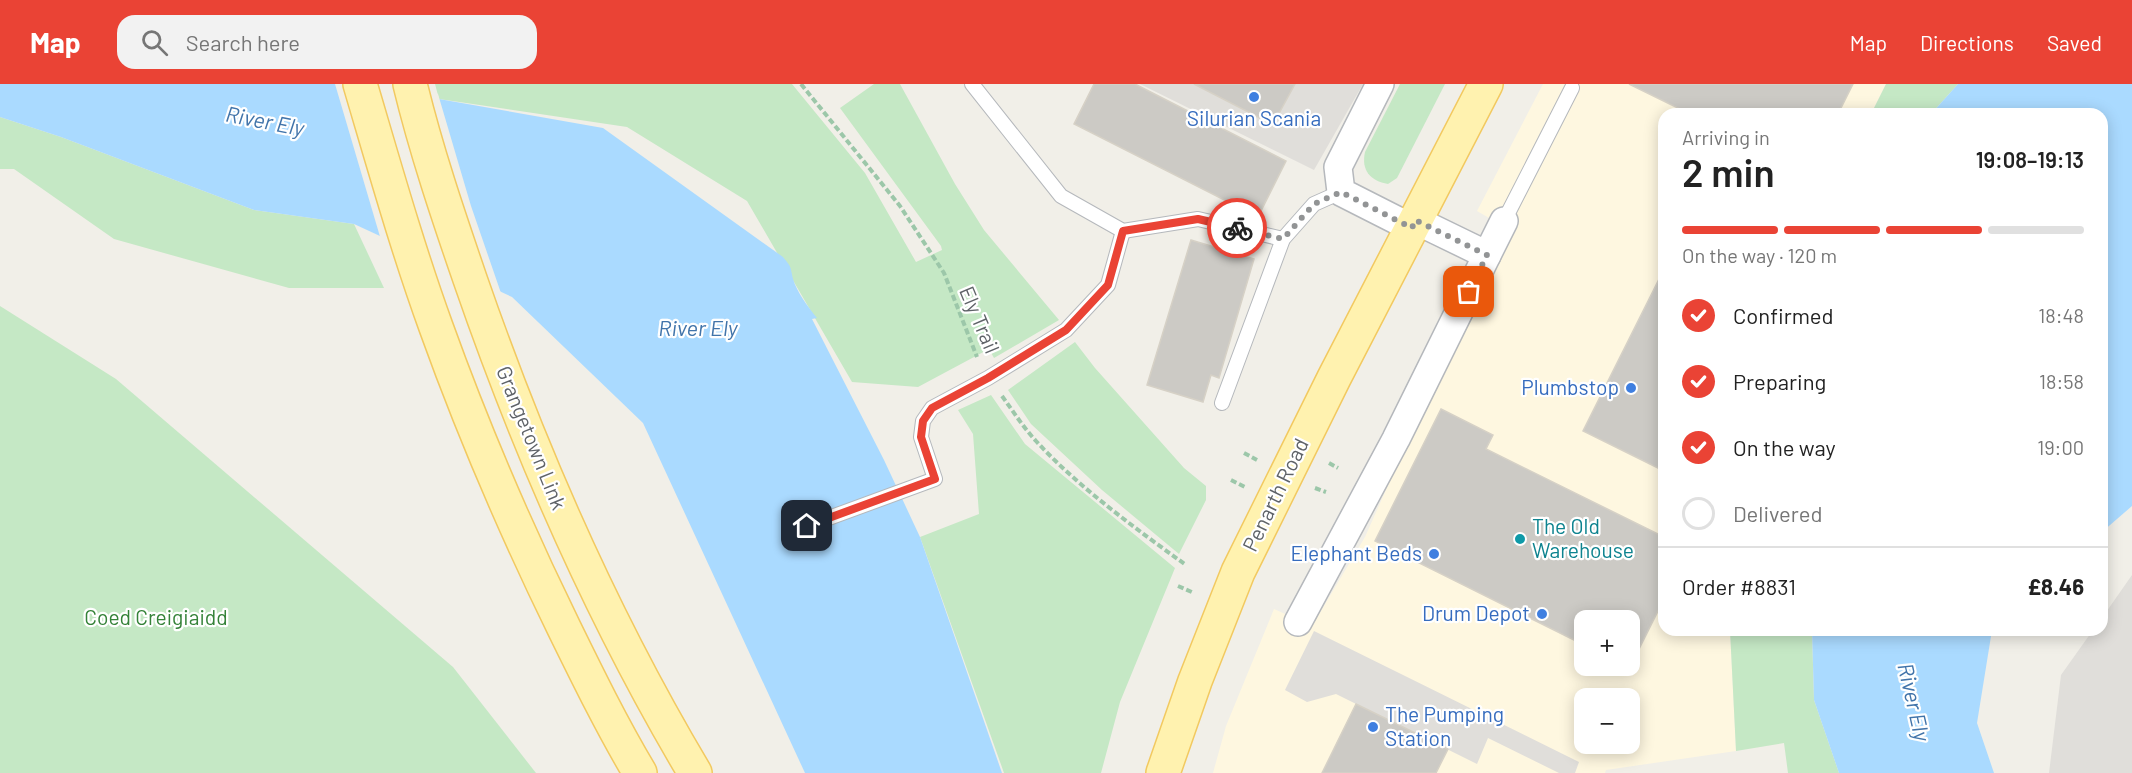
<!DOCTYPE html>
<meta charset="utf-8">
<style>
body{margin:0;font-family:Barlow,sans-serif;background:#f2f2f2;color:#222;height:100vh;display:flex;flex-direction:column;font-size:22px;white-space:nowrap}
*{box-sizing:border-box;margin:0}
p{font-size:20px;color:#767676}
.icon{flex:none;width:33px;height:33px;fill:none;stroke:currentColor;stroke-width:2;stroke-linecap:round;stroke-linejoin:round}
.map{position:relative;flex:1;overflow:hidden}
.drawer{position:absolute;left:1658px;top:24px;width:450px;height:528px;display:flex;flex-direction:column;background:#fff;border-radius:18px;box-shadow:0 3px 15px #0003}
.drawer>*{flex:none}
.controls{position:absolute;left:1574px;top:526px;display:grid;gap:12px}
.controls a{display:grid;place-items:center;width:66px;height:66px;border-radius:12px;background:#fff;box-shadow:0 3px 15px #0003;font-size:30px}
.pin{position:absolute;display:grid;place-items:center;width:51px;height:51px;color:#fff;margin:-26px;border-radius:12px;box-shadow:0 3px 9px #0006}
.courier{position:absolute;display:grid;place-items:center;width:60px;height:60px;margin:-30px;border:4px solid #ea4335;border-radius:50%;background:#fff;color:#222;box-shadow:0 2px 8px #0007}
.head em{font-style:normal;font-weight:600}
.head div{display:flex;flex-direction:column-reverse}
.head{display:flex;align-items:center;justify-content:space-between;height:102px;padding:0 24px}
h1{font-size:39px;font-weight:600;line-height:45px}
.bar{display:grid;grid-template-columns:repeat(4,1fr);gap:9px 6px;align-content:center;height:72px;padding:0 24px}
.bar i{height:8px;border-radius:4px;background:#e0e0e0}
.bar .active{background:#ea4335}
.bar p{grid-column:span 4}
.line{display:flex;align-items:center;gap:15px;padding:0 24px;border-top:2px solid #e0e0e0}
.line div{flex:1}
ol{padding:0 24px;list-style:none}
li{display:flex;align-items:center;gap:18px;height:66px}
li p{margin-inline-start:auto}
li .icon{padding:6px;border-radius:50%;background:#ea4335;color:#fff;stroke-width:4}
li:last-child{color:#767676}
li i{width:33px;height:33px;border:3px solid #e0e0e0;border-radius:50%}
header{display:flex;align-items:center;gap:36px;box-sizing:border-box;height:84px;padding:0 30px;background:#ea4335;color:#fff}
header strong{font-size:28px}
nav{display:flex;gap:33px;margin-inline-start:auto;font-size:21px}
.search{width:420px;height:54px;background:#f2f2f2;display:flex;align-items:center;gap:15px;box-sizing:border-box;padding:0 21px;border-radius:18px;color:#767676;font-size:22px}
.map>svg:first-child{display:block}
.commercial{fill:#fef7e0;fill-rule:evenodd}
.industrial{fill:#e0deda}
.green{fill:#c5e8c5}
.water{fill:#aadaff}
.pier{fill:#f1efe8}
.building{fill:#cccac5;stroke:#d6d1c6;stroke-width:1.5}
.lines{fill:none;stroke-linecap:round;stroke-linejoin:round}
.service-casing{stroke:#b5b8bc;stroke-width:16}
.minor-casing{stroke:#b5b8bc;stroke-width:30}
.primary-casing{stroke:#f2c960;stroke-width:36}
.path{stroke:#9cc7a9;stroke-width:4;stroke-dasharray:6 3;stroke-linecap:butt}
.service{stroke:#fff;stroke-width:14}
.minor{stroke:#fff;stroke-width:27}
.primary{stroke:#fff2af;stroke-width:33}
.done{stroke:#929495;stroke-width:6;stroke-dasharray:0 10.8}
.route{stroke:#ea4335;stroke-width:8}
.shop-dot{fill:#3f7fe0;stroke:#fff;stroke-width:2}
.culture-dot{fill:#0f9aa8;stroke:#fff;stroke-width:2}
.labels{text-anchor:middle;stroke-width:4.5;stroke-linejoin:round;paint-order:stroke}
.shop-label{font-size:21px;fill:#366cbe;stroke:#fff;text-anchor:end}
.street-label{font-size:21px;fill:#5f6368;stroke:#fff}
.culture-label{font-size:21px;fill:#0d838f;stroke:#fff;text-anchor:start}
.park-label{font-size:21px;fill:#348238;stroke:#fff}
.water-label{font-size:22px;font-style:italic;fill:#4174aa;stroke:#fff}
</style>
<header>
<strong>Map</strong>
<div class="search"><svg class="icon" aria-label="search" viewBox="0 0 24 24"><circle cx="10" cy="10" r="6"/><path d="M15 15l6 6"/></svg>Search here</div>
<nav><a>Map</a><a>Directions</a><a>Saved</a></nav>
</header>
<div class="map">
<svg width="2132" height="689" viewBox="0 0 2132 689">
<rect width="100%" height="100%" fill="#f1efe8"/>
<!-- commercial -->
<path class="commercial" d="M1543,0H1886L1871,30H1664V546H1730L1736,667L1606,686L1605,689H1213L1226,642L1274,525L1312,542L1365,453L1435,296L1510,146L1477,127ZM1584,537H1629V582H1584ZM1584,615H1629V660H1584Z"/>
<!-- industrial -->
<g class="industrial">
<polygon points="1140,0 1363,0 1314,86"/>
<polygon points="2132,491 2132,689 2049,689 2061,591 2093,546 2102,546 2102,534"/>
<polygon points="1314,547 1579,678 1575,689 1559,689 1488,654 1477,680 1336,610 1307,618 1285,606"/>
</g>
<!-- green -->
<g class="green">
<polygon points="435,0 792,0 865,89 916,178 942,166 941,162 840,24 874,0 900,0 955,100 984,146 1059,236 994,274 989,265 918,303 852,298 747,117 627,43 439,15"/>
<path d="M1400,0H1445L1397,94L1388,100C1370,97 1361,86 1365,68Z"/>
<polygon points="1886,0 1958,0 1931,30 1871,30"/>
<polygon points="0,33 61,53 254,126 354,140 384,204 289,204 114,155 14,85 0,85"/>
<polygon points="0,222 116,295 453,583 536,689 0,689"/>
<polygon points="1075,258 1095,284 1184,384 1206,402 1206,416 1179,470 1102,406 1031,340 1008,306"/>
<polygon points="991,311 1025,360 1175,484 1120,618 1101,689 1004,689 920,453 979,430 973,350 958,326"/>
<polygon points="1730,546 1812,546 1814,616 1839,689 1788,689 1784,659 1736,667"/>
</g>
<!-- water -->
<g class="water">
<path d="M0,0H418L439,15L603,44L783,173C792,184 790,182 793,195C797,208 808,223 817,234L812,235L884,376L920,453L1002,689H805L643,339L512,213L354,140L254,126L61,53L0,33Z"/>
<polygon points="1958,0 2132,0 2132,422 2102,448 2102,30 1931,30"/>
<polygon points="1812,546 1992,546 1977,639 1994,689 1839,689 1814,616"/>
</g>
<!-- pier -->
<polygon class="pier" points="335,0 423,0 438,10 471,122 502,212 381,156"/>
<!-- building -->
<g class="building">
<polygon points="1094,0 1135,0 1286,77 1258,133 1074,40"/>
<polygon points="1194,0 1295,0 1277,33 1264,26 1260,34"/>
<polygon points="1629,0 1853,0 1838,30 1690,30"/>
<polygon points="1191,156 1254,175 1219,294 1211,291 1203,318 1147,301"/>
<polygon points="1664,185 1664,387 1583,347"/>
<polygon points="1441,325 1493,351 1486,365 1664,453 1664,515 1630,583 1627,582 1629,582 1629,537 1584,537 1584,561 1375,457"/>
<polygon points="1356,620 1448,665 1436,689 1322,689"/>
</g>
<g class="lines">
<!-- service casing -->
<g class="service-casing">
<g id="service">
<polyline points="972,0 1061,112 1123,147 1198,135 1283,155"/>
<polyline points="1504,137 1572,4"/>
<polyline points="1222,319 1283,155 1314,120 1341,108"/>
<polyline points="807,442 935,395 921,353 923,337 932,324 988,294 1066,246 1108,201 1123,147"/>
</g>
</g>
<!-- minor casing -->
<g class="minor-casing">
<g id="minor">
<polyline points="1380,0 1338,83 1341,108 1412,144"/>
<polyline points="1487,171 1504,137"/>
<polyline points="1298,538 1396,355 1487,171 1415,136"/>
</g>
</g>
<!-- primary casing -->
<g class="primary-casing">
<g id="primary">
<path d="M360,0C384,81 407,163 436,243C473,346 516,446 564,544C588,593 612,642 640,689"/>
<path d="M410,0C426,66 448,131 470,195C529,366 602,533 695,689"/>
<polyline points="1163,689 1195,597 1238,488 1334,294 1486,0"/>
</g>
</g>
<!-- path -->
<g class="path">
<polyline points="801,0 900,122 944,189 977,273"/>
<path d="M1002,312C1013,327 1023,343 1036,357C1077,402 1136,445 1186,481"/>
<polyline points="1244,369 1257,376"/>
<polyline points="1329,379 1338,384"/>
<polyline points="1231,396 1245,403"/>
<polyline points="1315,404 1326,408"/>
<polyline points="1178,502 1194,509"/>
</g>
<!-- service -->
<use href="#service" class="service"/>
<!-- minor -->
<use href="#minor" class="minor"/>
<!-- primary -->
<use href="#primary" class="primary"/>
</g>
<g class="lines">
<!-- done -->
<polyline class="done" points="1237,144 1283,155 1314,120 1341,108 1412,144 1415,136 1487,171 1469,208"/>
<!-- route -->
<polyline class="route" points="807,442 935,395 921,353 923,337 932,324 988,294 1066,246 1108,201 1123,147 1198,135 1237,144"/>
</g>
<!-- markers -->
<g class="shop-dot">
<circle cx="1254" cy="13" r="6"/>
<circle cx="1631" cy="304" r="6"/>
<circle cx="1434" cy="470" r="6"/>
<circle cx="1542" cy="530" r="6"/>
<circle cx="1373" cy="643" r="6"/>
</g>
<circle class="culture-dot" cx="1520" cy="455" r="6"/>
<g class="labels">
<!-- shop labels -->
<g class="shop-label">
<text x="1254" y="42" text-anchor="middle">Silurian Scania</text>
<text x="1619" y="311">Plumbstop</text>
<text x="1422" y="477">Elephant Beds</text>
<text x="1530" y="537">Drum Depot</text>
<text x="1385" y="638" text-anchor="start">The Pumping<tspan x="1385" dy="24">Station</tspan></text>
</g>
<!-- street labels -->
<g class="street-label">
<text transform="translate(979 236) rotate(67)" y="7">Ely Trail</text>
<text transform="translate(531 354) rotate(68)" y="7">Grangetown Link</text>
<text transform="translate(1276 411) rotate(-64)" y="7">Penarth Road</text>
</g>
<!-- culture labels -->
<g class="culture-label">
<text x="1532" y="450">The Old<tspan x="1532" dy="24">Warehouse</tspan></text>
</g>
<!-- park labels -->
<g class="park-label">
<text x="156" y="541">Coed Creigiaidd</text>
</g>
<!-- water labels -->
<g class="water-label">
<text transform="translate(265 37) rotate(11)" y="8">River Ely</text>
<text x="698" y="252">River Ely</text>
<text transform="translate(1914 618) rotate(77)" y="8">River Ely</text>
</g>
</g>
</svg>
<div class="controls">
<a>+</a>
<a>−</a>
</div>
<div class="pin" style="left:1469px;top:208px;background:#ea580c"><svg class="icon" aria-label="bag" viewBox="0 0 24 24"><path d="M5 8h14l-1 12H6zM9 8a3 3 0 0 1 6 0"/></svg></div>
<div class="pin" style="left:807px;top:442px;background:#1f2937"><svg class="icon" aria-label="home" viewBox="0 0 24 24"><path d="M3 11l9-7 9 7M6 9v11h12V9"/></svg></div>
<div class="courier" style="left:1237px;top:144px"><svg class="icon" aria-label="bike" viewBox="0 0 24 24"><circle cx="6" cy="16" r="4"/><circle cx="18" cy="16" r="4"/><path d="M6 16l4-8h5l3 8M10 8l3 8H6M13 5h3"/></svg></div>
<section class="drawer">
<div class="head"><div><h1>2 min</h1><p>Arriving in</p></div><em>19:08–19:13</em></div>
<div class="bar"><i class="active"></i><i class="active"></i><i class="active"></i><i></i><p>On the way · 120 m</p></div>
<ol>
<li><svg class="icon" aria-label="check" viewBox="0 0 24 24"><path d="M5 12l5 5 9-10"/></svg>Confirmed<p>18:48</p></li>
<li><svg class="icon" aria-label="check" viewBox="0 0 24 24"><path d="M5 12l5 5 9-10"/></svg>Preparing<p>18:58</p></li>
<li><svg class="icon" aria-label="check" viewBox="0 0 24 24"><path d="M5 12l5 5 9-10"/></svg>On the way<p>19:00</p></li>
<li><i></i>Delivered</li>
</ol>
<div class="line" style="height:78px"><div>Order #8831</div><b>£8.46</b></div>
</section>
</div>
